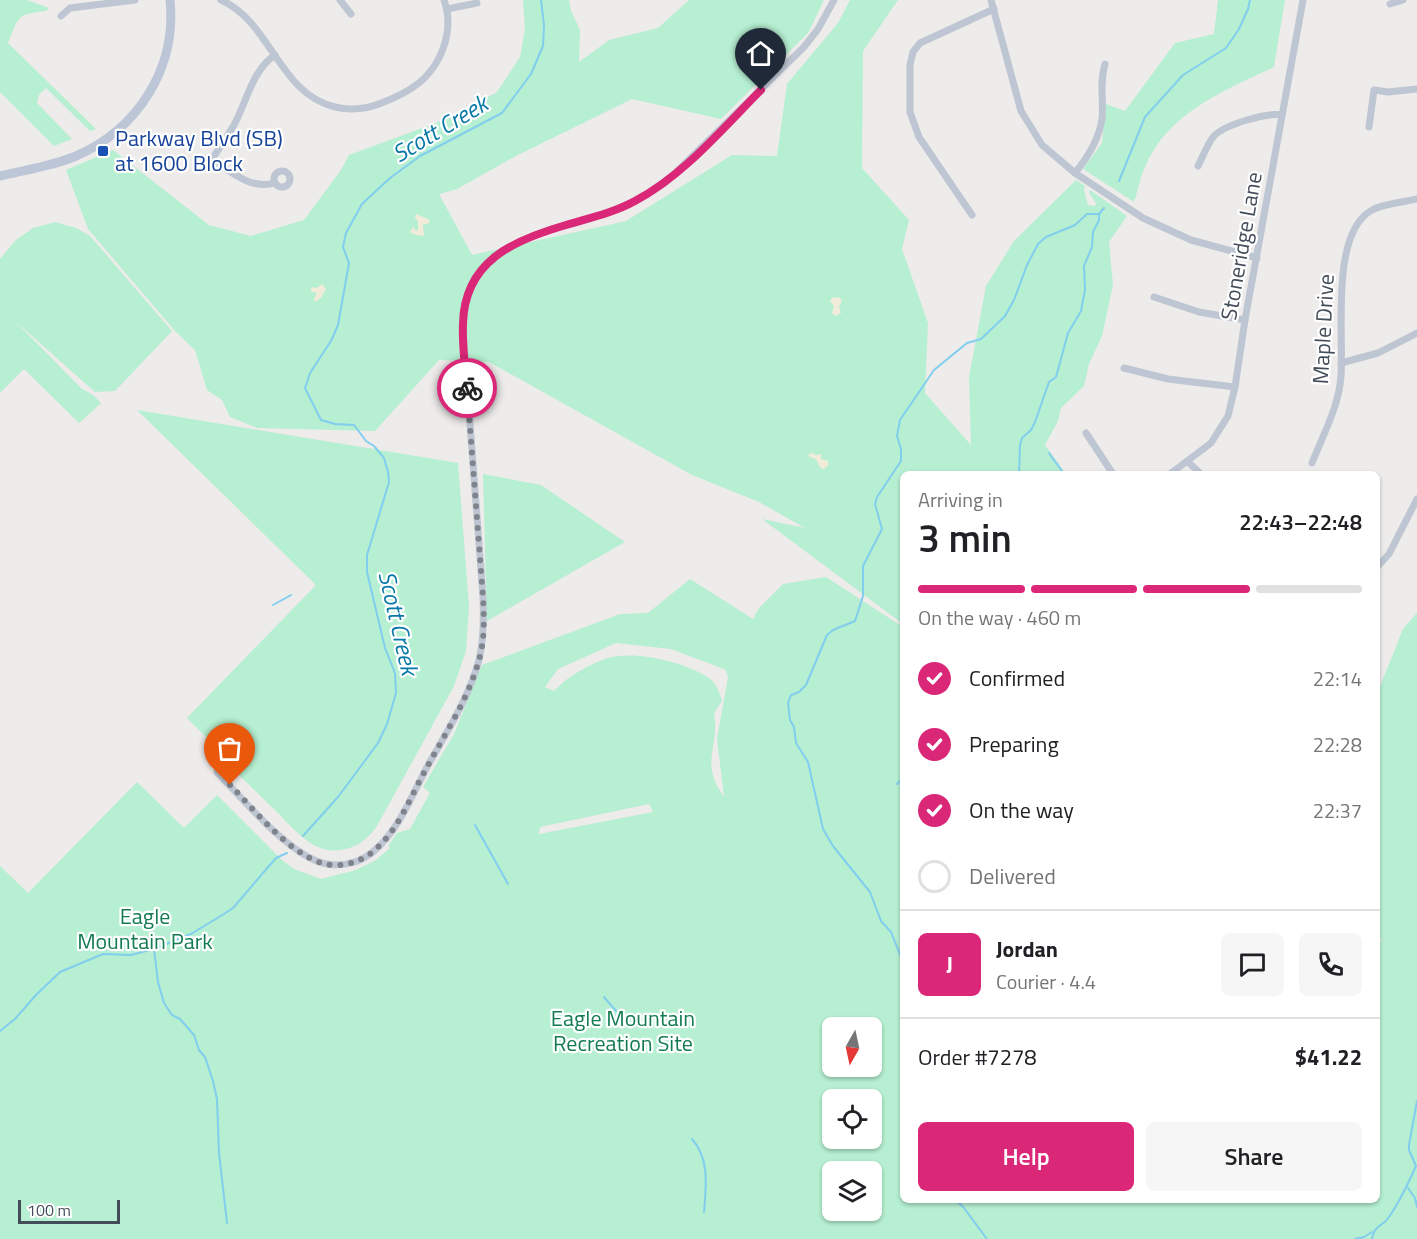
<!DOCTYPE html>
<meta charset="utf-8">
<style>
body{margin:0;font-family:"Titillium Web",sans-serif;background:#f6f6f6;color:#202124;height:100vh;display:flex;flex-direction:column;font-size:22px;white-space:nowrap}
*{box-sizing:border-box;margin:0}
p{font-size:20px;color:#757577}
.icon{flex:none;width:33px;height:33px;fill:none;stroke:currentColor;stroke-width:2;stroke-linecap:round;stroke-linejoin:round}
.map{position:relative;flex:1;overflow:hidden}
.drawer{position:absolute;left:900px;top:471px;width:480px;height:732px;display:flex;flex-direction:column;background:#fff;border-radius:9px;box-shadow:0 2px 4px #0004}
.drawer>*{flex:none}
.needle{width:39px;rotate:189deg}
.controls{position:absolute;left:822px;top:1017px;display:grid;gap:12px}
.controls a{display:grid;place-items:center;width:60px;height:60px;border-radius:9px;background:#fff;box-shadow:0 2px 4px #0004;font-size:30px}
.scale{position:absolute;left:18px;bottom:15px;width:102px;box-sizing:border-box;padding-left:6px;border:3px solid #434d59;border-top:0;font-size:16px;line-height:21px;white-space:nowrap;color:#434d59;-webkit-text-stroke:4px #fff;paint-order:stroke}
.pin{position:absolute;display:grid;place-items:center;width:51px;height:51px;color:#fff;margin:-62px -26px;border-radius:50% 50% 50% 0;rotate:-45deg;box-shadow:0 0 6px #0007}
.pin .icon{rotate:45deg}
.courier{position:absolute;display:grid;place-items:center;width:60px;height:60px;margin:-30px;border:4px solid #db2777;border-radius:50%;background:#fff;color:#222;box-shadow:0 2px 8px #0007}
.headline em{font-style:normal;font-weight:600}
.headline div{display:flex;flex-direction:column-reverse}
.headline{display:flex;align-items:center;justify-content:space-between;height:102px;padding:0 18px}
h1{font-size:39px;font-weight:600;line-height:45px}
.bar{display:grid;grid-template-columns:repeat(4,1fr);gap:9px 6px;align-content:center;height:72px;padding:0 18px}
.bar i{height:8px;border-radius:4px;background:#e0e0e0}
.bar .current{background:#db2777}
.bar p{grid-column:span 4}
.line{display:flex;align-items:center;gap:15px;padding:0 18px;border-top:2px solid #e0e0e0}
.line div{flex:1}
.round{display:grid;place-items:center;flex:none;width:63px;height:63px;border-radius:9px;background:#f6f6f6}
ol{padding:0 18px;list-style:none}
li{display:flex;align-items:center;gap:18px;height:66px}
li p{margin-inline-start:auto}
li .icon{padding:6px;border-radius:50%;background:#db2777;color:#fff;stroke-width:4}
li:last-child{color:#757577}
li i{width:33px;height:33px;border:3px solid #e0e0e0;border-radius:50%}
.button{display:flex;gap:12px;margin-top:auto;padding:12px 18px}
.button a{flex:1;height:69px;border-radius:9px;background:#db2777;color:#fff;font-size:24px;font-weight:600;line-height:69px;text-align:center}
.button a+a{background:#f6f6f6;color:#202124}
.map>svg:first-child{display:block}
.green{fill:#b6efd1;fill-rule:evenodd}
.sand{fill:#f1ecda}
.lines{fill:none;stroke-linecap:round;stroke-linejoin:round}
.stream{stroke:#81ceee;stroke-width:2}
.street{stroke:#bdc6d2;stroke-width:7}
.secondary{stroke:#bcc6d6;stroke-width:9}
.done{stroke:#7f848c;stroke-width:6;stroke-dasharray:0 10.8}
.route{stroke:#db2777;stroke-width:8}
.transit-dot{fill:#1a4fb4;stroke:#fff;stroke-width:2}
.labels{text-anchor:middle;stroke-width:4.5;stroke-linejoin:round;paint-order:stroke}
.transit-label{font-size:22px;fill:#164399;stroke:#fff;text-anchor:start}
.street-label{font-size:22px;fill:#434d59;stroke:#fff}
.park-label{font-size:22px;fill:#137b50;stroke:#fff}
.water-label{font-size:24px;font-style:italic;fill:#0778a8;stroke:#fff}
</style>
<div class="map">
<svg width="1417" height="1239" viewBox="0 0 1417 1239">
<rect width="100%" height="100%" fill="#eeebeb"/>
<!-- green -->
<g class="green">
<path d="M0,0H27L49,8L46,11C17,14 19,16 8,43L96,129L90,131L46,88L39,95L37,103L72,139L54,146L0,92Z"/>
<polygon points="523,0 569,0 571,11 580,30 579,62 609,40 658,28 689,0 824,0 808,33 721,119 632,99 516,156 457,189 439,194 472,255 626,221 732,155 777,156 787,84 838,23 850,0 898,0 863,51 862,168 909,220 902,249 928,323 925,393 971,445 969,377 986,286 1014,241 1076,180 1085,186 1084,190 1088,205 1095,206 1096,203 1089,193 1090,190 1127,216 1109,242 1113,285 1102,336 1089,364 1084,386 1061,408 1058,421 1045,445 1066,474 903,474 903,624 762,519 805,528 759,502 692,475 489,362 439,360 375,431 257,428 230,417 222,400 207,390 195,350 175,331 88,229 66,170 113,150 209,225 251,236 304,220 341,170 349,155 452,117 497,92 520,57 525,29"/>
<path d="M1218,0H1285L1274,67C1225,90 1167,113 1145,167C1140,178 1138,190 1134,202L1083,169L1102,143L1106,104L1125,111L1175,43L1214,34Z"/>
<polygon points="55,222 76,228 90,236 172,331 115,391 95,392 15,321 81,388 93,395 101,403 79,423 24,369 0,393 0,259 16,240 33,228"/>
<path d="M137,410L458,463L469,607L466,651L454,686L377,826C362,849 333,859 309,842C297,834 288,823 278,813C265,800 251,787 238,774L240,771L187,718L316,585Z"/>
<polygon points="483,474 541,485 625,542 487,621"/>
<path d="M826,577L903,627V1200H1377V938L1384,943L1377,935V694L1403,629L1417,613V1239H0V866L28,893L137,782L184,828L217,795L282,860L294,869L321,879L356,870L376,860L390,848L388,846L397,833L410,829L430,793L423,787L454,734L482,665L620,614L648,613L690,579L753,619L759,608L783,584ZM616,643L671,649L726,670L728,677L717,739L724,797C699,763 720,748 714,713L722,701C719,692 717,684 709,678C686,662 631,649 605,659C586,666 567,677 554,691L545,687L558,669ZM649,804L653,812L539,834L540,827ZM832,1028H872V1066H832ZM832,1100H872V1138H832ZM832,1172H872V1210H832Z"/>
</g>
<!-- sand -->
<g class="sand">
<polygon points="416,214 430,220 428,224 423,224 424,236 416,235 410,232 413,227 416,231 418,230 418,222 415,217"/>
<polygon points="322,284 326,289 321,298 315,302 314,299 317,293 311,292 311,289 313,287 317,288"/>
<polygon points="839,297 842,301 839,307 841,313 836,316 832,313 834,306 830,301 832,298"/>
<polygon points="812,453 816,455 821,454 821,459 828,461 828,466 823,469 820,467 816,459 809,457 809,454"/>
</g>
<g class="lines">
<!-- stream -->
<g class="stream">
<polyline points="1119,181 1145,117 1183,75 1226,48 1239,29 1248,9 1250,0"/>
<polyline points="1049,453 1064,474"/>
<polyline points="1019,474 1020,445 1022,438 1031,430 1035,422 1049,382 1056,377 1068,333 1081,311 1085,290 1084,266 1092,247 1093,232 1099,220 1099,214"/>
<polyline points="273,605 291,595"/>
<polyline points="897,784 903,778"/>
<polyline points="475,825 508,884"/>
<polyline points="303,836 338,797 378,743 387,724 396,693 395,673 385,648 367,572 367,555 389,482 388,472 384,458 374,446 366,441 354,425 335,424 321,420 305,388 310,373 331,341 338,325 349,263 343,247 346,233 362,204 390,178 420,156 502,113 531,74 543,46 544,25 541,0"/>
<polyline points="154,949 158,982 164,1003 172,1015 180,1019 194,1035 199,1050 205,1057 213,1081 217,1099 219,1153 227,1223"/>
<polyline points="903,962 891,932 881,921 870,892 833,846 823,829 808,762 796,743 794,727 790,720 788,703 791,695 799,692 806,685 827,635 833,630 855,621 863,596 863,566 882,529 875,504 877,497 901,461 901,449 897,436 900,420 934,370 967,343 981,339 1005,316 1014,300 1027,265 1038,244 1046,237 1075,225 1087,214 1099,214 1104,208"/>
<polyline points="604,997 616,1011"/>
<polyline points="624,1019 629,1024"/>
<polyline points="0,1031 15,1019 36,995 60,972 103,954 131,955 154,949 191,934 224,914 233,908 276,858 287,853"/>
<path d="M692,1139C710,1159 706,1186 704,1212"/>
<polyline points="1408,1188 1415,1198 1417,1207"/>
<polyline points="956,1200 964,1208 987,1239"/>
<polyline points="1355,1239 1364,1237 1372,1232"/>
<path d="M1372,1239C1375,1223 1382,1228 1389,1217C1400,1201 1408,1184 1416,1166L1409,1150V1145L1417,1101"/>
</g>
<!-- street -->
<g class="street">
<path d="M221,0C271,22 279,94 335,107C352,111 368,109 384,102C404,94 423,84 435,65C447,46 452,22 444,0"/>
<polyline points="340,0 351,14"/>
<polyline points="991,0 1021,111 1042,145 1075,173 1143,218 1191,240 1257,258"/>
<polyline points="1390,4 1403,0"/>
<polyline points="447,9 477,3"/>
<polyline points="61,16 70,8 135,0"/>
<polyline points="1369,127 1374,90 1388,92 1417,89"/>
<path d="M1198,166C1203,157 1207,144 1214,136C1224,125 1267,112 1282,115"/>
<circle cx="282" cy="179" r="8"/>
<path d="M1075,173C1088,157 1099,140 1102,119C1104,98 1099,85 1105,64"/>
<path d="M275,183C251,190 231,172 212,159C219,149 226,138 233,127C246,104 252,70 275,55"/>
<polyline points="972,215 919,137 910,112 910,65 913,52 920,43 994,9"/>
<polyline points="1154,297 1199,312 1245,320"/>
<polyline points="1341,363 1378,353 1417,333"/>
<polyline points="1124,368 1168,379 1235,387"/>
<polyline points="1086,433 1113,474"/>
<polyline points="1188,462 1201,474"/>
<path d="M1312,463C1323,435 1339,406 1341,376C1344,335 1330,233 1372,210C1382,204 1405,202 1417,199"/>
<polyline points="1170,474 1211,443 1228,416 1235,387 1245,320 1303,0"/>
<polyline points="1377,567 1389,554 1417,499"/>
<path d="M217,772C242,798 292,859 327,864C344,867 361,862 374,851C399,830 412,795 427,767C446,733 469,698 479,660C484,639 484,619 483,597L463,330C463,241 544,234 609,212C630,205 648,194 666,182L804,47L818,29L834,0"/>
</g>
<!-- secondary -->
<path class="secondary" d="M0,176C25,170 53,166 76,156C138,129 177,68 170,0"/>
</g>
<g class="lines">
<!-- done -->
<path class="done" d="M230,785C255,810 295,862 332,865C349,866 365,860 377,848C399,828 411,796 425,771C444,735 468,700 479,660C485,639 484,618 483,597L467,388"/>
<!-- route -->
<path class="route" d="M467,388C465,367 462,345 463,324C464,261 514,240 566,225C589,218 613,213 635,201C684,175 722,129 761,90"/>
</g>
<!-- markers -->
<rect class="transit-dot" x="97" y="145" width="12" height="12" rx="3"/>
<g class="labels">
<!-- transit labels -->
<g class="transit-label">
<text x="115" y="146">Parkway Blvd (SB)<tspan x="115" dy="25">at 1600 Block</tspan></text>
</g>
<!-- street labels -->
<g class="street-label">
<text transform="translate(1241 246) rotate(-80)" y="8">Stoneridge Lane</text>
<text transform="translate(1323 329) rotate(-87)" y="8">Maple Drive</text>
</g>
<!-- park labels -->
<g class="park-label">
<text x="145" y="924">Eagle<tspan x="145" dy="25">Mountain Park</tspan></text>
<text x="623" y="1026">Eagle Mountain<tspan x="623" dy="25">Recreation Site</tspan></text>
</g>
<!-- water labels -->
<g class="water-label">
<text transform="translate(440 129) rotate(-31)" y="8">Scott Creek</text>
<text transform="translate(398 623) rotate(77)" y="8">Scott Creek</text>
</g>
</g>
</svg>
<div class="controls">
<a><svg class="needle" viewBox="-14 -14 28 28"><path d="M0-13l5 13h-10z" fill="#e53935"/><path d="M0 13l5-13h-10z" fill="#757577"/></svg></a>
<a><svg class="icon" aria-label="locate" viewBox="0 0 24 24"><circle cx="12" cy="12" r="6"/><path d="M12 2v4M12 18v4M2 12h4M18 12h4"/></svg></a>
<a><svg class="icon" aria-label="layers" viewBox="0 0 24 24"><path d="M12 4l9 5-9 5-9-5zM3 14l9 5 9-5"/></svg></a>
</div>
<div class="scale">100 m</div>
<div class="pin" style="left:230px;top:785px;background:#ea580c"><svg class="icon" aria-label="bag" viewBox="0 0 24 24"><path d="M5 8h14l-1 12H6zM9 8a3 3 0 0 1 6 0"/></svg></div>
<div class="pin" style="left:761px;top:90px;background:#1f2937"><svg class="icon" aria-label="home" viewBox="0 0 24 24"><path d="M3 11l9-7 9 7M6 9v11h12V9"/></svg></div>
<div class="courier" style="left:467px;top:388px"><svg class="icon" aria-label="bike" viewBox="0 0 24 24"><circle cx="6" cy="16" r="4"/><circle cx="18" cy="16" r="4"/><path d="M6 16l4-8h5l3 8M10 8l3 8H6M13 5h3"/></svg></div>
<section class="drawer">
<div class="headline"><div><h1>3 min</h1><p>Arriving in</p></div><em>22:43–22:48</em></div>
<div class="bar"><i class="current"></i><i class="current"></i><i class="current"></i><i></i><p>On the way · 460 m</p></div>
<ol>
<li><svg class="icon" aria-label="check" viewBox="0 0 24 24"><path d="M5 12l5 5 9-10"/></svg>Confirmed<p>22:14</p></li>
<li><svg class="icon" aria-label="check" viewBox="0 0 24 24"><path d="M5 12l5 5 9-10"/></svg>Preparing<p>22:28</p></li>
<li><svg class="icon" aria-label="check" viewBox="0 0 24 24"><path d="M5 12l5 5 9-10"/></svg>On the way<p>22:37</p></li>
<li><i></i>Delivered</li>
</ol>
<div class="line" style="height:108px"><b class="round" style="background:#db2777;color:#fff">J</b><div><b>Jordan</b><p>Courier · 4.4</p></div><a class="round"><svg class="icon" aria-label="chat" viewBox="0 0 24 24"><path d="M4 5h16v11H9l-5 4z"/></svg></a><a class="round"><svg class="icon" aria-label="phone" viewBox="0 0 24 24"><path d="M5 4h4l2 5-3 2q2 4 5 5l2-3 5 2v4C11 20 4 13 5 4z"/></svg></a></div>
<div class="line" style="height:78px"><div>Order #7278</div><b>$41.22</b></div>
<div class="button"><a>Help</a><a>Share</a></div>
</section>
</div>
